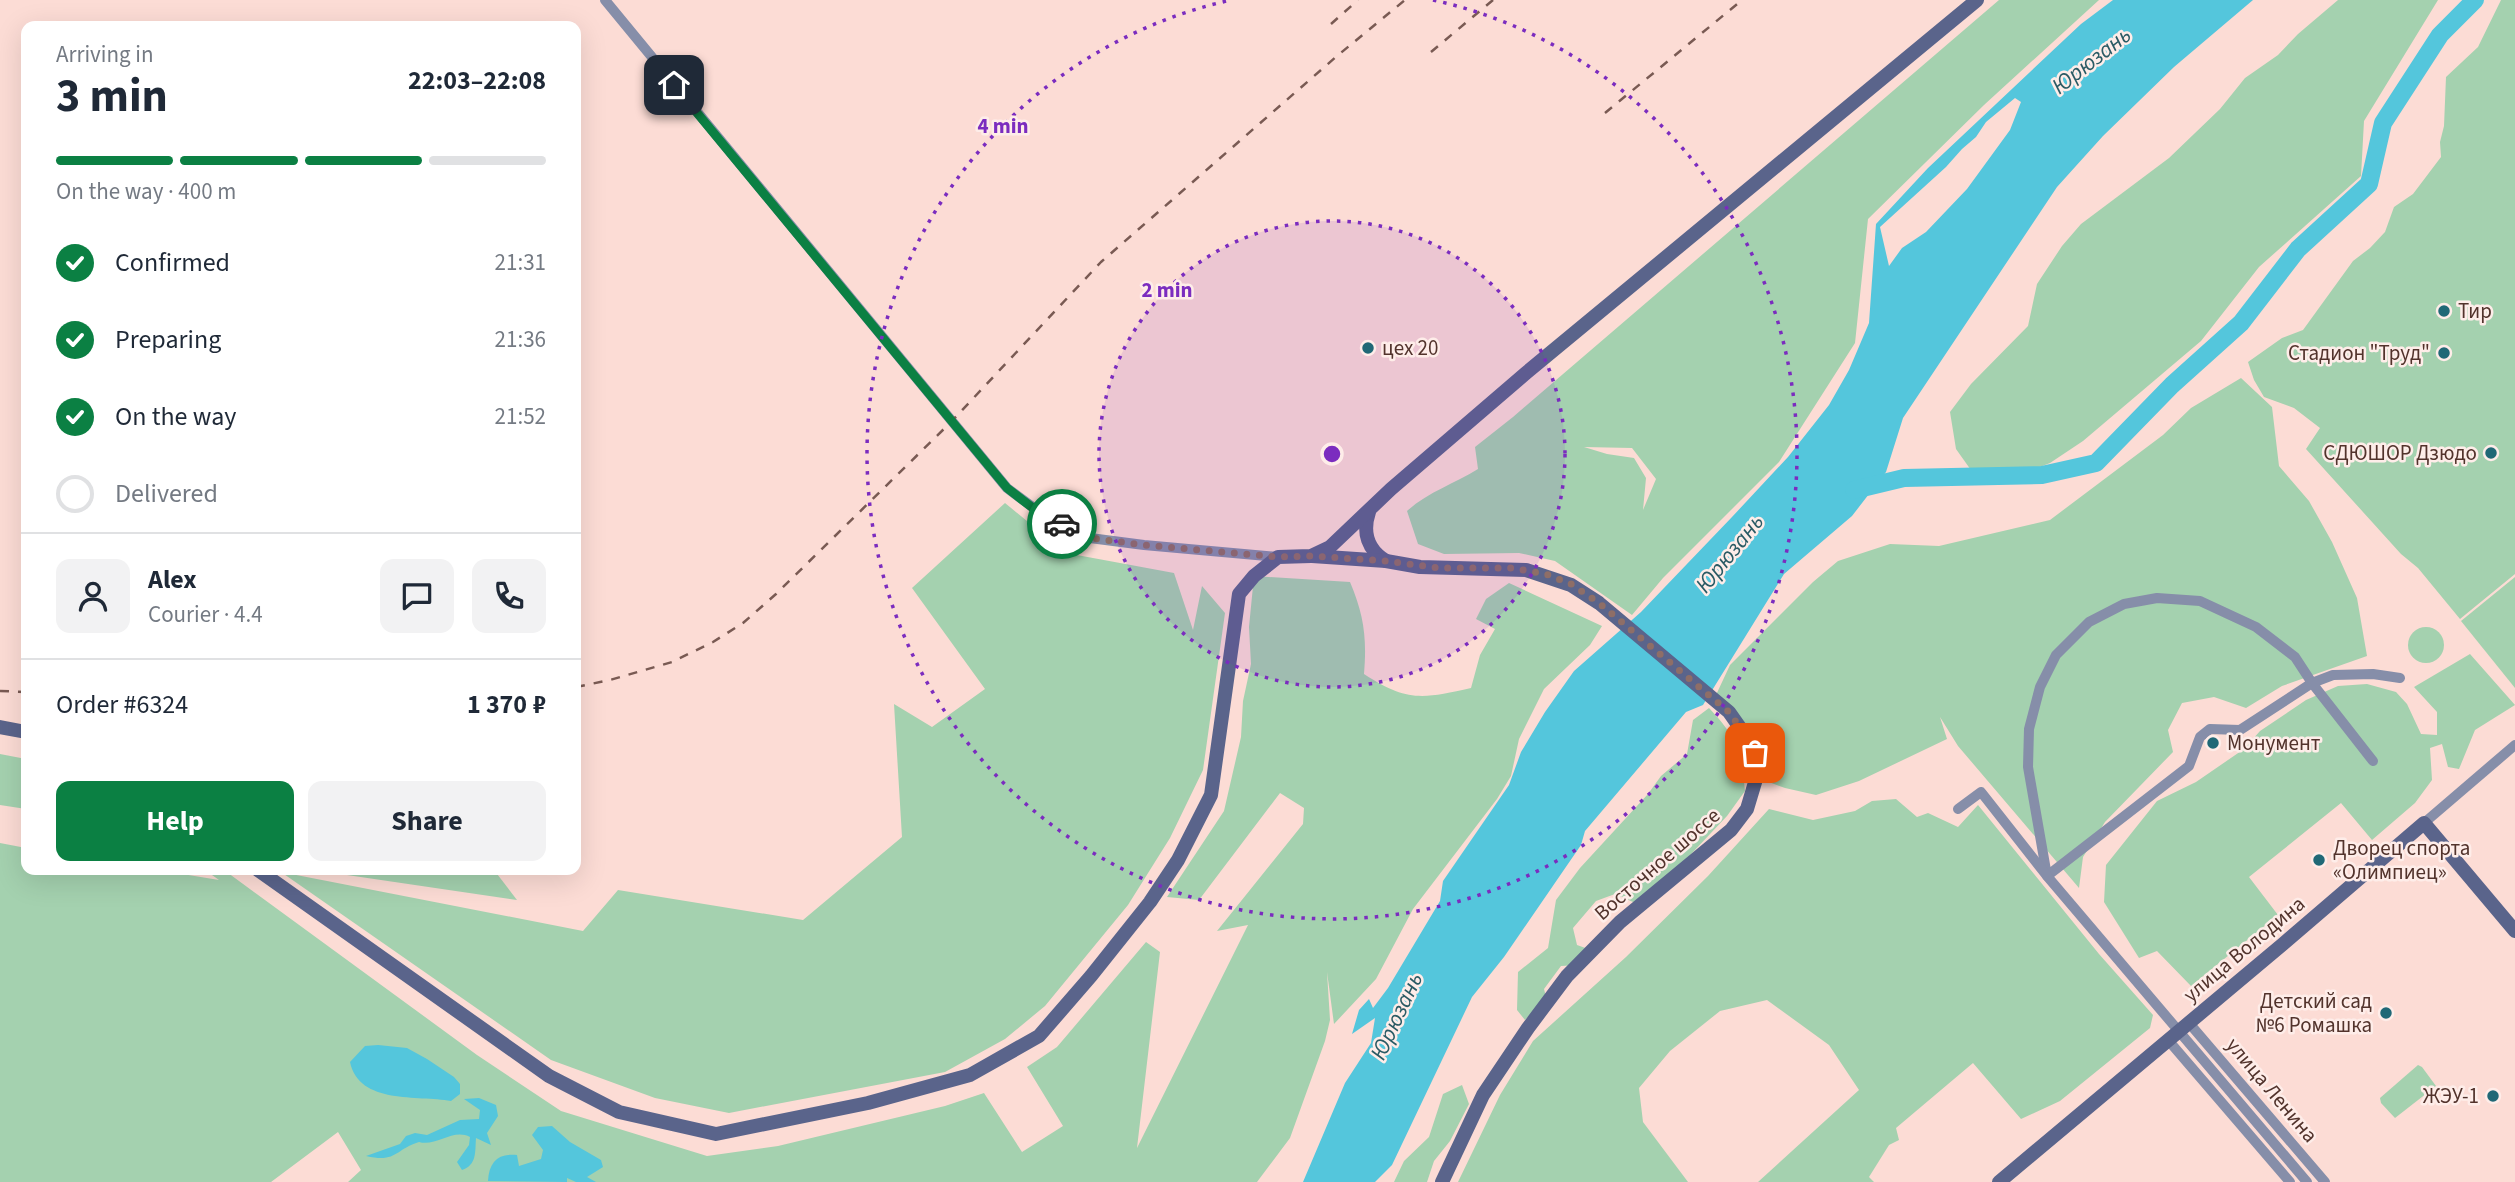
<!DOCTYPE html>
<meta charset="utf-8">
<style>
body{margin:0;font-family:"Source Sans 3",sans-serif;background:#f2f2f3;color:#1f2937;height:100vh;display:flex;flex-direction:column;font-size:26px;white-space:nowrap}
*{box-sizing:border-box;margin:0}
p{font-size:23px;color:#747a83}
.icon{flex:none;width:38px;height:38px;fill:none;stroke:currentColor;stroke-width:2;stroke-linecap:round;stroke-linejoin:round}
.map{position:relative;flex:1;overflow:hidden}
.details{position:absolute;left:21px;top:21px;width:560px;height:854px;display:flex;flex-direction:column;background:#fff;border-radius:14px;box-shadow:0 7px 28px #0002}
.details>*{flex:none}
.pin{position:absolute;display:grid;place-items:center;width:60px;height:60px;color:#fff;margin:-30px;border-radius:14px;box-shadow:0 4px 10px #0006}
.courier{position:absolute;display:grid;place-items:center;width:70px;height:70px;margin:-35px;border:5px solid #0b8043;border-radius:50%;background:#fff;color:#222;box-shadow:0 2px 9px #0007}
.overview em{font-style:normal;font-weight:700}
.overview div{display:flex;flex-direction:column-reverse}
.overview{display:flex;align-items:center;justify-content:space-between;height:119px;padding:0 35px}
h1{font-size:46px;font-weight:700;line-height:52px}
.bar{display:grid;grid-template-columns:repeat(4,1fr);gap:10px 7px;align-content:center;height:84px;padding:0 35px}
.bar i{height:9px;border-radius:5px;background:#e0e1e3}
.bar .on{background:#0b8043}
.bar p{grid-column:span 4}
.line{display:flex;align-items:center;gap:18px;padding:0 35px;border-top:2px solid #e0e1e3}
.line div{flex:1}
.round{display:grid;place-items:center;flex:none;width:74px;height:74px;border-radius:14px;background:#f2f2f3}
ol{padding:0 35px;list-style:none}
li{display:flex;align-items:center;gap:21px;height:77px}
li p{margin-inline-start:auto}
li .icon{padding:7px;border-radius:50%;background:#0b8043;color:#fff;stroke-width:4}
li:last-child{color:#747a83}
li i{width:38px;height:38px;border:4px solid #e0e1e3;border-radius:50%}
.action{display:flex;gap:14px;margin-top:auto;padding:14px 35px}
.action a{flex:1;height:80px;border-radius:14px;background:#0b8043;color:#fff;font-size:28px;font-weight:700;line-height:80px;text-align:center}
.action a+a{background:#f2f2f3;color:#1f2937}
.map>svg:first-child{display:block}
.green{fill:#a4d1af;fill-rule:evenodd}
.water{fill:#54c6dc;fill-rule:evenodd}
.lines{fill:none;stroke-linecap:round;stroke-linejoin:round}
.river{stroke:#54c6dc;stroke-width:18}
.street{stroke:#868ea9;stroke-width:10}
.secondary{stroke:#5a648b;stroke-width:14}
.rail{stroke:#795a53;stroke-width:2.5;stroke-dasharray:9 9;stroke-linecap:butt}
.done{stroke:#8e6e67;stroke-width:7;stroke-dasharray:0 12.6}
.route{stroke:#0b8043;stroke-width:9}
.ring{fill:none;stroke:#7b2cbf;stroke-width:3.5;stroke-dasharray:3.5 7}
.poi-dot{fill:#206876;stroke:#feede9;stroke-width:2.5}
.labels{text-anchor:middle;stroke-width:5;stroke-linejoin:round;paint-order:stroke}
.poi-label{font-size:21px;fill:#52332c;stroke:#feede9;text-anchor:start}
.street-label{font-size:21px;fill:#52332c;stroke:#feede9}
.water-label{font-size:23px;font-style:italic;fill:#2a5b65;stroke:#feede9}
.centre{fill:#7b2cbf;stroke:#feede9;stroke-width:3.5}
.ring-label{font-size:21px;text-anchor:middle;font-weight:bold;fill:#7b2cbf;stroke:#feede9;stroke-width:5;stroke-linejoin:round;paint-order:stroke}
</style>
<div class="map">
<svg width="2515" height="1182" viewBox="0 0 2515 1182">
<rect width="100%" height="100%" fill="#fcdcd5"/>
<!-- green -->
<g class="green">
<path d="M1999,0H2099L1984,105L1868,219L1855,343L1779,462L1663,578L1632,615L1555,561L1519,553L1444,554L1418,544L1407,511C1428,492 1454,484 1478,469L1475,447L1513,417ZM1584,447L1632,448L1656,479L1643,510L1646,478L1634,458L1607,454Z"/>
<polygon points="2338,0 2438,0 2364,121 2361,176 2259,267 2201,341 2083,441 2050,463 2011,478 1978,480 1956,449 1950,412 1971,384 2028,326 2037,284 2062,246 2081,224 2169,158 2220,109 2245,78 2278,55 2298,34"/>
<polygon points="2501,0 2515,0 2515,574 2460,619 2418,568 2401,554 2306,449 2320,428 2294,408 2264,397 2254,380 2248,362 2282,338 2303,330 2353,261 2370,248 2385,232 2394,207 2413,194 2441,157 2440,142 2444,126 2446,77 2478,47"/>
<polygon points="2241,378 2272,407 2279,466 2309,501 2332,542 2357,598 2367,656 2282,686 2246,708 2214,697 2182,703 2168,730 2173,752 2105,822 2083,857 2079,888 1958,746 1940,717 1947,739 1859,781 1816,795 1785,788 1766,781 1762,763 1716,695 1730,665 1813,582 1838,561 1890,544 1939,546 2050,520 2163,435 2191,408"/>
<polygon points="1005,503 1066,553 1174,573 1193,630 1202,586 1225,613 1203,770 1170,838 1128,905 1045,1006 1005,1039 945,1072 729,1113 655,1098 551,1060 281,872 583,931 618,890 803,920 902,837 894,704 932,727 985,689 912,588"/>
<path d="M1254,576L1350,582C1364,615 1367,638 1364,674C1407,702 1422,699 1471,688L1480,655L1495,629L1476,619L1486,599L1509,583L1602,626L1590,645L1544,689L1519,739L1511,776L1497,799L1413,909L1376,979L1334,1024L1327,972L1330,1020L1325,1041L1290,1138L1257,1182H348L361,1170L338,1132L271,1182H0V843L26,848V870H158L219,880L205,870H224L477,1055L561,1111L707,1156L778,1146L945,1106L984,1093L1022,1152L1063,1126L1027,1067L1057,1047L1146,942L1160,952L1137,1148L1248,925L1217,931L1303,824L1304,808L1280,793L1199,900L1167,897L1224,811L1241,737L1243,701L1251,664L1249,627Z"/>
<polygon points="2515,577 2515,688 2461,621"/>
<circle cx="2426" cy="645" r="18"/>
<polygon points="2470,654 2515,705 2475,730 2459,769 2448,767 2442,744 2430,748 2432,780 2415,803 2372,840 2341,803 2249,877 2278,915 2191,986 2157,951 2139,958 2104,902 2106,865 2157,801 2196,782 2244,749 2260,731 2306,700 2338,686 2367,684 2396,692 2407,704 2421,734 2437,735 2437,712 2414,687"/>
<path d="M1709,708C1737,737 1741,752 1745,791L1727,816L1642,906L1615,894L1596,901L1573,928L1577,945L1591,950L1579,965L1561,966L1544,989L1546,997L1525,1020L1517,1010L1518,972L1548,948L1556,900L1580,868L1648,794L1661,776L1687,754L1693,720Z"/>
<polygon points="0,754 26,759 26,809 0,805"/>
<polygon points="1896,799 1917,817 1928,813 1958,827 1978,805 2099,954 2153,1015 2150,1028 2060,1101 2021,1119 1973,1063 1896,1128 1899,1140 1889,1145 1869,1177 1874,1182 1758,1182 1859,1090 1829,1045 1767,1000 1720,1011 1670,1051 1639,1088 1643,1122 1688,1182 1458,1182 1500,1095 1533,1041 1626,957 1708,876 1769,809 1813,820 1855,811 1872,801"/>
<polygon points="313,870 494,870 517,900"/>
<polygon points="2418,1065 2422,1067 2436,1086 2395,1118 2381,1103 2380,1098"/>
<polygon points="1462,1085 1469,1104 1450,1141 1434,1161 1427,1182 1394,1182 1404,1161 1429,1137 1443,1094"/>
</g>
<!-- water -->
<g class="water">
<path d="M2113,0H2253L2174,67L2103,136L2057,187L1903,418L1886,472L1852,516L1784,574L1703,705L1686,712L1585,831L1581,845L1504,957L1472,997L1392,1165L1375,1182H1303L1345,1083L1371,1043L1375,1018L1352,1034L1359,1010L1369,999L1373,1008L1388,988L1440,901L1443,881L1509,785L1521,752L1545,712L1574,671L1641,612L1732,517L1788,457L1829,405L1849,370L1869,323L1876,224L1928,168L2081,24ZM2015,98L2021,102L2010,130L1967,189L1926,232L1902,248L1889,266L1880,227L1946,167L1962,149L1976,137L1986,122Z"/>
<path d="M378,1045L407,1048L427,1059L454,1077L460,1084V1094L451,1101C418,1095 359,1105 350,1062L365,1046Z"/>
<path d="M479,1098L496,1105L498,1116L487,1133L491,1145L476,1138C475,1152 477,1165 462,1170L457,1162L469,1145L470,1137C453,1128 436,1147 419,1142C394,1150 397,1163 366,1156L400,1144L406,1136L415,1133L427,1135L460,1120L479,1119L480,1110L464,1099Z"/>
<path d="M552,1126L570,1142L601,1160L603,1167L587,1177L596,1182H576L567,1178V1182L488,1181C489,1162 498,1153 517,1155L519,1166L541,1159L543,1150L532,1135L538,1127Z"/>
</g>
<g class="lines">
<!-- river -->
<polyline class="river" points="1854,490 1904,478 2042,475 2096,463 2172,385 2241,323 2298,249 2369,184 2383,123 2440,35 2475,0"/>
<!-- street -->
<g class="street">
<polyline points="605,0 1007,488 1038,511 1090,538 1144,545 1278,557"/>
<polyline points="2373,761 2312,683 2295,657 2256,627 2200,601 2157,598 2124,604 2089,622 2056,655 2040,687 2029,729 2028,767 2047,876 2189,766 2200,737 2210,729 2240,730 2312,683 2333,675 2373,674 2400,678"/>
<polyline points="1958,809 1981,792 2047,876 2307,1182"/>
<polyline points="2424,823 2515,745"/>
<polyline points="2189,1023 2325,1182"/>
<polyline points="2168,1040 2290,1182"/>
</g>
<!-- secondary -->
<g class="secondary">
<path d="M1369,512C1362,533 1368,550 1386,561"/>
<polyline points="1312,556 1386,561 1420,567 1526,570 1571,585 1599,603 1729,712 1748,739 1755,753 1756,779 1747,809 1731,830 1620,922 1567,976 1528,1028 1483,1095 1442,1182"/>
<polyline points="0,727 26,732"/>
<polyline points="258,870 549,1076 619,1112 716,1134 868,1103 970,1075 1039,1036 1091,976 1150,902 1178,860 1211,795 1239,594 1254,576 1278,557 1311,556 1330,547 1391,489 1526,373 1977,0"/>
<polyline points="1999,1182 2283,944 2424,823 2515,931"/>
</g>
<!-- rail -->
<g class="rail">
<polyline points="1331,24 1358,0"/>
<polyline points="1431,52 1493,0"/>
<polyline points="1605,113 1742,0"/>
<polyline points="576,687 610,680 672,662 713,642 743,623 776,594 951,422 1101,262 1337,56 1405,0"/>
<polyline points="0,691 26,692"/>
</g>
</g>
<g class="lines">
<!-- done -->
<polyline class="done" points="1062,524 1090,538 1144,545 1278,557 1311,556 1386,561 1439,568 1512,568 1546,574 1571,584 1599,603 1729,712 1748,739 1755,753"/>
<!-- route -->
<polyline class="route" points="674,85 1007,488 1038,512 1062,524"/>
</g>
<!-- distance rings -->
<circle cx="1332" cy="454" r="233" fill="#7b2cbf" fill-opacity=".12"/>
<g class="ring">
<circle cx="1332" cy="454" r="233"/>
<path d="M1433 0A465 465 0 1 1 1231 0"/>
</g>
<!-- markers -->
<g class="poi-dot">
<circle cx="2444" cy="311" r="7"/>
<circle cx="1368" cy="348" r="7"/>
<circle cx="2444" cy="353" r="7"/>
<circle cx="2491" cy="453" r="7"/>
<circle cx="2213" cy="743" r="7"/>
<circle cx="2319" cy="860" r="7"/>
<circle cx="2386" cy="1013" r="7"/>
<circle cx="2493" cy="1096" r="7"/>
</g>
<g class="labels">
<!-- poi labels -->
<g class="poi-label">
<text x="2458" y="318">Тир</text>
<text x="1382" y="355">цех 20</text>
<text x="2430" y="360" text-anchor="end">Стадион "Труд"</text>
<text x="2477" y="460" text-anchor="end">СДЮШОР Дзюдо</text>
<text x="2227" y="750">Монумент</text>
<text x="2333" y="855">Дворец спорта<tspan x="2333" dy="24">«Олимпиец»</tspan></text>
<text x="2372" y="1008" text-anchor="end">Детский сад<tspan x="2372" dy="24">№6 Ромашка</tspan></text>
<text x="2479" y="1103" text-anchor="end">ЖЭУ-1</text>
</g>
<!-- street labels -->
<g class="street-label">
<text transform="translate(1657 864) rotate(-41)" y="7">Восточное шоссе</text>
<text transform="translate(2244 949) rotate(-40)" y="7">улица Володина</text>
<text transform="translate(2272 1090) rotate(50)" y="7">улица Ленина</text>
</g>
<!-- water labels -->
<g class="water-label">
<text transform="translate(2091 60) rotate(-38)" y="8">Юрюзань</text>
<text transform="translate(1729 553) rotate(-51)" y="8">Юрюзань</text>
<text transform="translate(1396 1016) rotate(-65)" y="8">Юрюзань</text>
</g>
</g>
<circle cx="1332" cy="454" r="10" class="centre"/>
<g class="ring-label">
<text x="1003" y="133">4 min</text>
<text x="1167" y="297">2 min</text>
</g>
</svg>
<div class="pin" style="left:1755px;top:753px;background:#ea580c"><svg class="icon" aria-label="bag" viewBox="0 0 24 24"><path d="M5 8h14l-1 12H6zM9 8a3 3 0 0 1 6 0"/></svg></div>
<div class="pin" style="left:674px;top:85px;background:#1f2937"><svg class="icon" aria-label="home" viewBox="0 0 24 24"><path d="M3 11l9-7 9 7M6 9v11h12V9"/></svg></div>
<div class="courier" style="left:1062px;top:524px"><svg class="icon" aria-label="car" viewBox="0 0 24 24"><path d="M5 17H2v-5l4-1 3-4h7l3 4 3 1v5h-3M9 17h6M6 11h13"/><circle cx="7" cy="17" r="2"/><circle cx="17" cy="17" r="2"/></svg></div>
<section class="details">
<div class="overview"><div><h1>3 min</h1><p>Arriving in</p></div><em>22:03–22:08</em></div>
<div class="bar"><i class="on"></i><i class="on"></i><i class="on"></i><i></i><p>On the way · 400 m</p></div>
<ol>
<li><svg class="icon" aria-label="check" viewBox="0 0 24 24"><path d="M5 12l5 5 9-10"/></svg>Confirmed<p>21:31</p></li>
<li><svg class="icon" aria-label="check" viewBox="0 0 24 24"><path d="M5 12l5 5 9-10"/></svg>Preparing<p>21:36</p></li>
<li><svg class="icon" aria-label="check" viewBox="0 0 24 24"><path d="M5 12l5 5 9-10"/></svg>On the way<p>21:52</p></li>
<li><i></i>Delivered</li>
</ol>
<div class="line" style="height:126px"><a class="round"><svg class="icon" aria-label="person" viewBox="0 0 24 24"><circle cx="12" cy="8" r="4"/><path d="M4 21q1-7 8-7t8 7"/></svg></a><div><b>Alex</b><p>Courier · 4.4</p></div><a class="round"><svg class="icon" aria-label="chat" viewBox="0 0 24 24"><path d="M4 5h16v11H9l-5 4z"/></svg></a><a class="round"><svg class="icon" aria-label="phone" viewBox="0 0 24 24"><path d="M5 4h4l2 5-3 2q2 4 5 5l2-3 5 2v4C11 20 4 13 5 4z"/></svg></a></div>
<div class="line" style="height:91px"><div>Order #6324</div><b>1 370 ₽</b></div>
<div class="action"><a>Help</a><a>Share</a></div>
</section>
</div>
